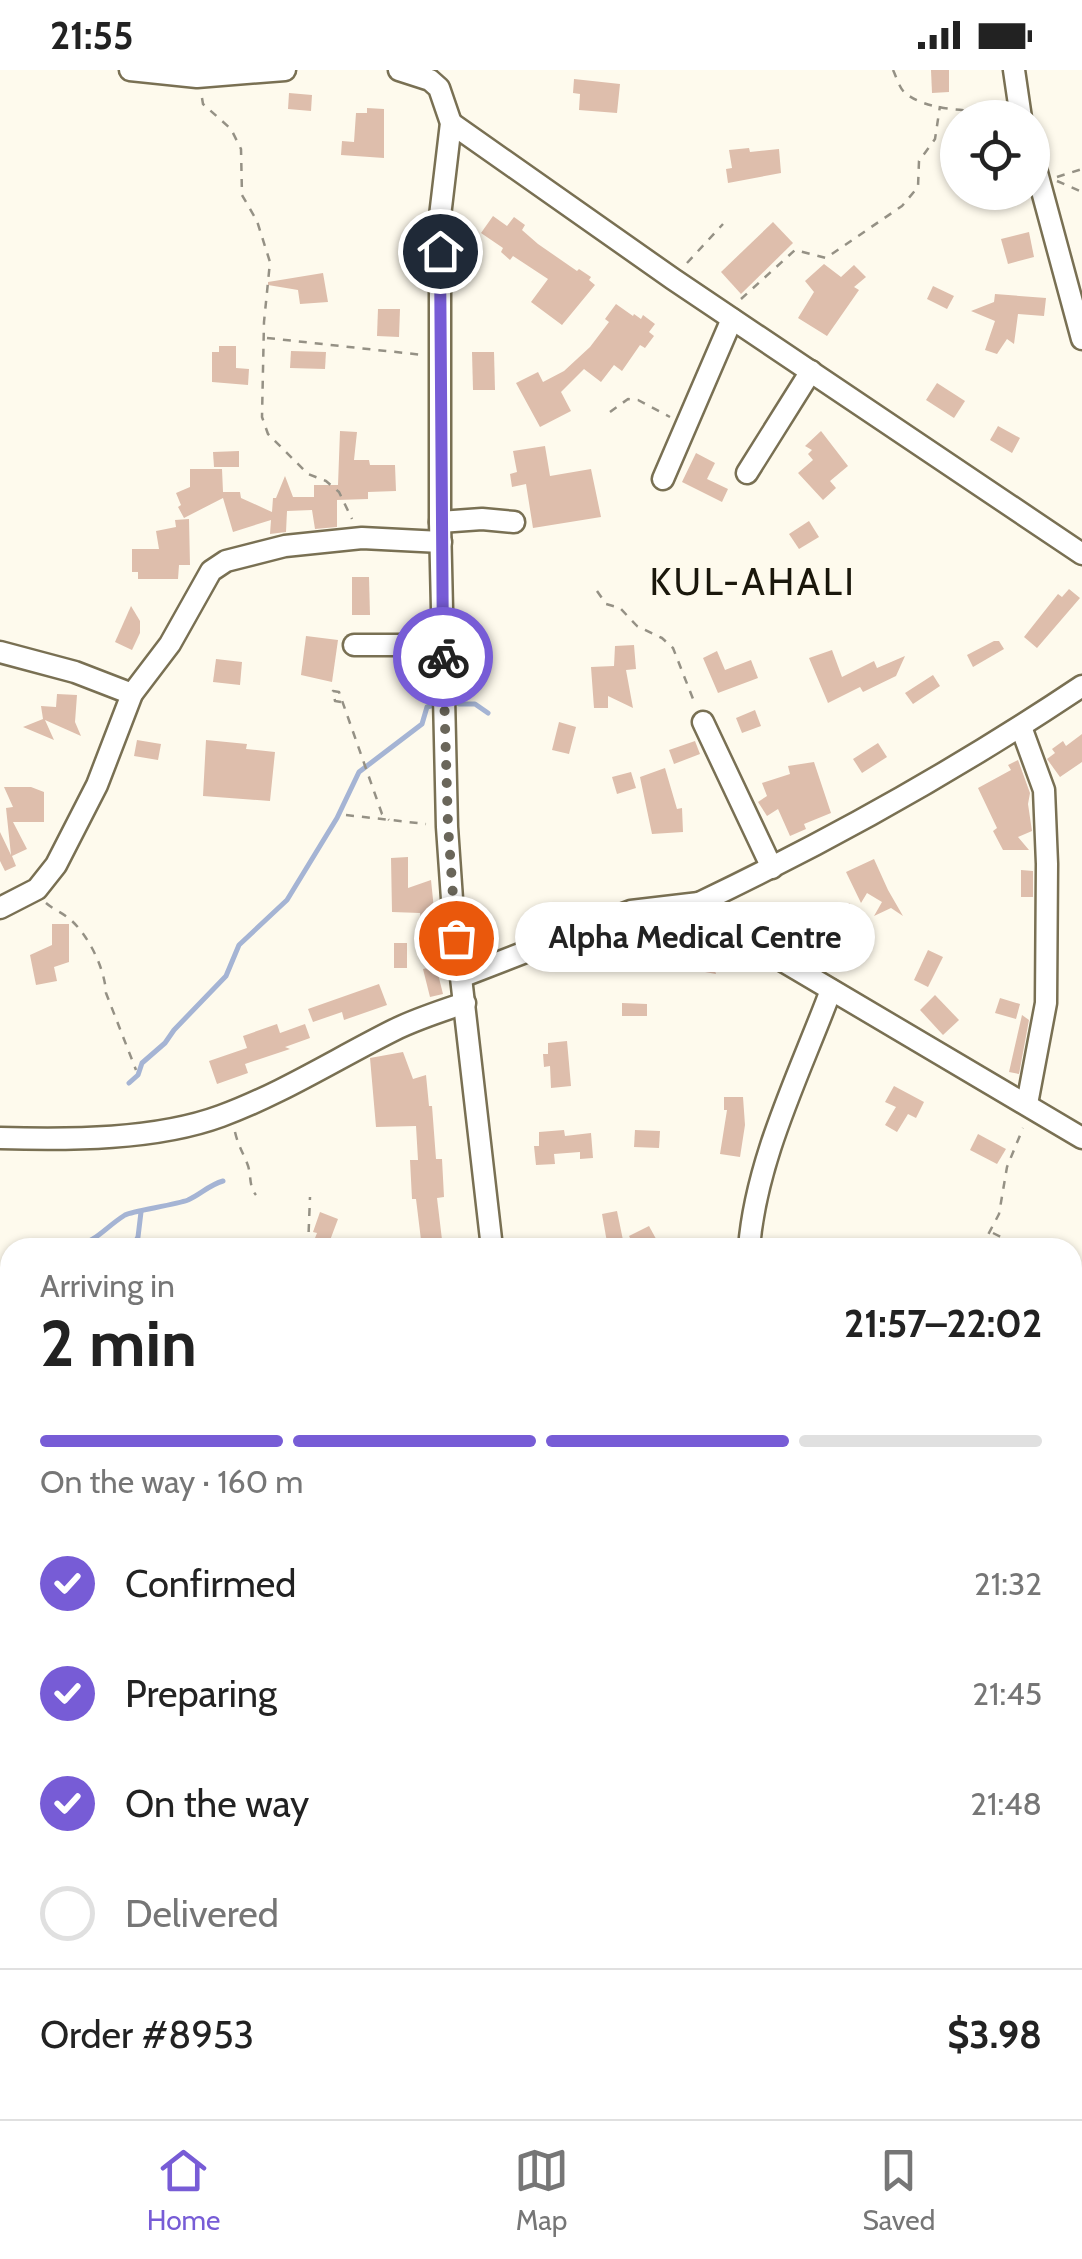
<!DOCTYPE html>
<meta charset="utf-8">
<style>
body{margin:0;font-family:Cabin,sans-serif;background:#f2f2f2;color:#222;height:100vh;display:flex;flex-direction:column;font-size:38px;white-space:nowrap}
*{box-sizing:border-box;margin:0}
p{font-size:32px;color:#767676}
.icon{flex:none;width:55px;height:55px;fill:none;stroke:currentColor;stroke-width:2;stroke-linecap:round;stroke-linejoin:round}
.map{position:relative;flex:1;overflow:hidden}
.details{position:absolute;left:0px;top:1168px;width:1082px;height:882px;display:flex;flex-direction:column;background:#fff;border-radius:30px 30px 0 0;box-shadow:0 2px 8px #0004}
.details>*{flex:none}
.tools{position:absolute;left:940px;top:30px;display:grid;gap:20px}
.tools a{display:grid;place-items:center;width:110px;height:110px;border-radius:50%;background:#fff;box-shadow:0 2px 8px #0004;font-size:50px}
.pin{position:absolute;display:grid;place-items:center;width:85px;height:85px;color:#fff;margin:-42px;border:5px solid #fff;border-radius:50%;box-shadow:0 2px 10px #0007}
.courier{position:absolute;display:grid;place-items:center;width:100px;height:100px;margin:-50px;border:8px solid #775cd6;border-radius:50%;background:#fff;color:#222;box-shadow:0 2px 12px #0007}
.bubble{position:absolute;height:70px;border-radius:35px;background:#fff;box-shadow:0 2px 8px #0004;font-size:32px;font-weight:700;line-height:70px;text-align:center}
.overview em{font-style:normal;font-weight:700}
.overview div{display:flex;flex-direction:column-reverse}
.overview{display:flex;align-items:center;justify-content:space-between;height:170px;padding:0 40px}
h1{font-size:65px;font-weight:700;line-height:75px}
.bar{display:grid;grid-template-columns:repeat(4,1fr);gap:15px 10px;align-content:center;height:120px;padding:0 40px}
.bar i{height:12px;border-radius:8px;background:#e0e0e0}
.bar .on{background:#775cd6}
.bar p{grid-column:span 4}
.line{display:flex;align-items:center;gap:25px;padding:0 40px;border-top:2px solid #e0e0e0}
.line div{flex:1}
ol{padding:0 40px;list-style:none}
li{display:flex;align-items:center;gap:30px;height:110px}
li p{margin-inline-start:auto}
li .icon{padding:10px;border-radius:50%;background:#775cd6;color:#fff;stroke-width:4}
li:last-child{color:#767676}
li i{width:55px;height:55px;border:5px solid #e0e0e0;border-radius:50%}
.status{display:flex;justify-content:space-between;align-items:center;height:70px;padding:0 50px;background:#fff;direction:ltr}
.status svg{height:28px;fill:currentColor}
.menu{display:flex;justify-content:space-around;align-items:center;height:140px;border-top:2px solid #e0e0e0;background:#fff;font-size:28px;color:#767676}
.menu a{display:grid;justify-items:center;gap:5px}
.menu .on{color:#775cd6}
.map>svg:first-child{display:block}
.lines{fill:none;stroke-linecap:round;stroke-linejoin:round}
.stream{stroke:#a5b4d4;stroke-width:5}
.building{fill:#debeac}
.minor-casing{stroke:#797053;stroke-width:25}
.major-casing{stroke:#797053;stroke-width:30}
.path{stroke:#959185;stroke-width:2.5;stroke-dasharray:8 8;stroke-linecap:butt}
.minor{stroke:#fff;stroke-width:20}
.major{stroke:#fff;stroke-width:25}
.done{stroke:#6a665a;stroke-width:10;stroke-dasharray:0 18}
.route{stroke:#775cd6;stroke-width:12}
.labels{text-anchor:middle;stroke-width:8;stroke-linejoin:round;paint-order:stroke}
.quarter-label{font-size:38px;letter-spacing:2.5px;fill:#1a170b;stroke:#fefaed}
</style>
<div class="status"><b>21:55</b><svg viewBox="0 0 49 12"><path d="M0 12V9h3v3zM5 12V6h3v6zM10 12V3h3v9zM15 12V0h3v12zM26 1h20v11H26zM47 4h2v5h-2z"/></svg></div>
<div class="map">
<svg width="1082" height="2049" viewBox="0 0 1082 2049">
<rect width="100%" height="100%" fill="#fefaed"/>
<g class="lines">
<!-- stream -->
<g class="stream">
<polyline points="459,634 475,634 488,643"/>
<polyline points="129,1013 138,1005 142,993 165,973 174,960 226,906 239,875 287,830 337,748 359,702 422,654 427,637 434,635"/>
<path d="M72,1178C99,1170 103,1159 125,1145C132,1141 175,1135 188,1130C201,1124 209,1115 223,1111"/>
<polyline points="132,1178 138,1167 141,1142"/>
<polyline points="0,1219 10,1212"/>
<polyline points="0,1615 10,1619"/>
</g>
</g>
<!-- building -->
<g class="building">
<polygon points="931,0 949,0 949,22 932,23"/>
<polygon points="574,9 620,14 617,43 579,40 580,24 573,23"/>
<polygon points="289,23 312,25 311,41 288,39"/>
<polygon points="367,38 384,39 384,88 341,85 342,71 354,72 356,43 367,43"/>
<polygon points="749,78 750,82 779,79 781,103 728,113 726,99 732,98 729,80"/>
<polygon points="493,146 507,156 514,147 525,155 522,160 538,174 577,201 579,199 591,207 589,210 595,215 562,255 531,232 548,209 513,186 510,190 501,182 503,178 481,163"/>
<polygon points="773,152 793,173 741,224 721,202"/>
<polygon points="1029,162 1034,187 1008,194 1001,169"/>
<polygon points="824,194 841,207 854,195 866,207 854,217 859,220 827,266 798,248 814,222 805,211"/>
<polygon points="323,203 328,232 300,234 298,220 268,215 268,212"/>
<polygon points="933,216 954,226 947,239 927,229"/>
<polygon points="995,224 1046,228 1044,246 1018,244 1014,274 1007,269 997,284 985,280 995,251 971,241 994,232"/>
<polygon points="616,234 633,246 634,244 641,249 643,245 655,254 649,262 654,266 645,278 640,275 622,301 614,295 601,312 584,299 561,322 571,341 540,357 516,313 538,302 543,312 564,301 590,277 609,252 605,249"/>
<polygon points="378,239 400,239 399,267 377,266"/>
<polygon points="219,276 236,276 236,298 249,299 248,315 212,312 212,282 219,282"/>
<polygon points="291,281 326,282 325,299 290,298"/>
<polygon points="472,282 494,282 495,320 473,320"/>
<polygon points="937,313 965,331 954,348 926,330"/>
<polygon points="998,356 1020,368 1012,383 990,370"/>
<polygon points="340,361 357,362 354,390 369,390 370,395 395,395 396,421 368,422 368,429 337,430 337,457 315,459 312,440 287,441 286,462 270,464 271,450 233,462 223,428 184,448 178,437 181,435 176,423 190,417 190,399 222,399 223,422 240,422 241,428 272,442 273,428 276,428 285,406 293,427 314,427 314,415 338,415"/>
<polygon points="821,361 848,396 830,411 836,418 823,430 798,403 813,390 808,384 812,380 805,376"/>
<polygon points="545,376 550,406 591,399 601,447 533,458 526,414 512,417 510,404 517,402 513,381"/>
<polygon points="239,381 239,397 214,397 213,382"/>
<polygon points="696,383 715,393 707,409 728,419 722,432 682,412"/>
<polygon points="189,449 190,495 179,495 178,509 138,509 138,502 132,502 132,479 159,479 156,461 176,457 175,450"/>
<polygon points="809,451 819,467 799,479 789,464"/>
<polygon points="352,507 369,507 370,545 352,545"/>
<polygon points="1069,519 1080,528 1037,578 1024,567 1058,524 1062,527"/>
<polygon points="131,536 140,551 140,563 132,580 115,572"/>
<polygon points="306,566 338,570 332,612 301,605"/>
<polygon points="994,571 999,571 1004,579 973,597 967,585"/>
<polygon points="634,575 636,599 626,600 633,638 608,626 608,638 594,638 591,597 614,596 615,576"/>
<polygon points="832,580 842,607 874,591 877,598 905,586 896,606 863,622 860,617 828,633 809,588"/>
<polygon points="717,581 725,600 751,590 758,608 718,623 703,588"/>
<polygon points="216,589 242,592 240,615 213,612"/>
<polygon points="933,605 940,616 913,634 905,623"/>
<polygon points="57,624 77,625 75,652 81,666 45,650 54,670 23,657 43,649 41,636 56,637"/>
<polygon points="755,640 761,656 742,663 736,648"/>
<polygon points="559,652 576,657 569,684 552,680"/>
<polygon points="1082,664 1082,692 1060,707 1047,689 1055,683 1052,679 1063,671 1066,676"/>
<polygon points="137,670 161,674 158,690 134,686"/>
<polygon points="206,670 247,674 246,679 275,682 270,731 203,726"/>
<polygon points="695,671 700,684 674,694 669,680"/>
<polygon points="878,673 887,687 862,703 853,689"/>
<polygon points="1018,690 1030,723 1028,734 1032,761 1018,767 1029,780 1003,780 993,761 997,758 978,718 1011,700 1008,695"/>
<polygon points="814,692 831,743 804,754 806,759 790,766 778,739 767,746 758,732 767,726 762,713 790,704 788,696"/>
<polygon points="665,698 677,739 682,738 683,762 652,764 640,707"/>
<polygon points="631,702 636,718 617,724 612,707"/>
<polygon points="4,717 31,717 44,722 44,752 13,752 27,779 12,786 16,796 5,801 0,791 0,762 11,785 6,738 13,737"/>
<polygon points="408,787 408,818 431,810 436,859 421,853 420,843 392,842 391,788"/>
<polygon points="874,789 888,820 903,846 891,838 874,846 882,832 867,823 861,833 846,802"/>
<polygon points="1021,800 1033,801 1033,827 1021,827"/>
<polygon points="849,833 857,839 823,888 800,872 813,854 825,862"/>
<polygon points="52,854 69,854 69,892 54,897 57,911 36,915 30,885 52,875"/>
<rect x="394" y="873" width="13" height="25"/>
<polygon points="707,875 716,904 672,896 674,884 685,886 683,882"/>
<polygon points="928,880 943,887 928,917 914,910"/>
<polygon points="436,896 443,924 430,927 423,899"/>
<polygon points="379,914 387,935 344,950 342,942 313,952 308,939"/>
<polygon points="935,925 959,950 943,965 920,940"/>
<polygon points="1000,928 1020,934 1016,949 995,943"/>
<polygon points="622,933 647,934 647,946 622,946"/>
<polygon points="1022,945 1029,950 1019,1004 1009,1002"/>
<polygon points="277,954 280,963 305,954 310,968 285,977 290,979 245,994 248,1003 217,1014 209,991 247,978 243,966"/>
<polygon points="567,971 571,1016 551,1018 550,996 544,997 543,984 548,984 548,973"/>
<polygon points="403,982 413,1009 426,1005 429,1036 432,1036 436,1089 442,1089 444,1127 437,1128 443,1178 422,1178 416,1129 412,1129 410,1090 418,1090 416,1056 376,1057 370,988"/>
<polygon points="894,1016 924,1032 916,1048 908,1044 897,1062 885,1055 896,1037 885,1032"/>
<polygon points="724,1027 743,1027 745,1055 740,1087 720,1084 727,1040 724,1040"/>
<polygon points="564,1060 565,1066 591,1063 593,1088 580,1089 580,1082 554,1084 555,1094 536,1095 534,1076 539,1076 539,1062"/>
<polygon points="635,1060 660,1061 659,1078 634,1077"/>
<polygon points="978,1064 1006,1079 997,1094 970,1080"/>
<polygon points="617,1141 624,1175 608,1178 602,1144"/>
<polygon points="320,1142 338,1149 329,1173 315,1168 317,1163 313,1162"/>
<polygon points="649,1156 661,1178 635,1178 629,1166"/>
</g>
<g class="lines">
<!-- minor casing -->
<g class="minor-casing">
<g id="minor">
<polyline points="130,0 197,7 285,0"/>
<polyline points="399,0 430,10 439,18 451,53 440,146 440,452 447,757 452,829 492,1178"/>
<polyline points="1014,0 1021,48"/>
<polyline points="451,53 673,209 1082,484"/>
<polyline points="1032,84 1082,269"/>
<polyline points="747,403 811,301"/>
<polyline points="663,409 732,249"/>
<polyline points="440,452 482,449 514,452"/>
<polyline points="354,575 443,575"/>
<polyline points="0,582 75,602 132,624"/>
<polyline points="703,652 772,798"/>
<polyline points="1021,657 1044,720 1047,794 1046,933 1027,1034"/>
<path d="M699,833C831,770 961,697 1082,616"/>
<polyline points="0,838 37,819 56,795 97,715 132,624 170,574 211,501 226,491 285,476 362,468 441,472"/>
<polyline points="461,907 631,841 699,833 766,881 1082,1068"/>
<path d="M0,1068C69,1070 156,1070 221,1046C281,1024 336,989 394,960C416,949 441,941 465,933"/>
<path d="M749,1178C756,1089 800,1003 831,920"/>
<polyline points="1072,1544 1082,1547"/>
<polyline points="963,2049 968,2040"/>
</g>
</g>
<!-- major casing -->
<g class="major-casing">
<g id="major">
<polyline points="0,1658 10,1661"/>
<polyline points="1072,1973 1082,1976"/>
</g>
</g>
<!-- path -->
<g class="path">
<path d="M893,0C896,6 899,17 904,22C927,42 970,40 999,42"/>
<polyline points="202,28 203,34 231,59 241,79 242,125 257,151 270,192 264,252 262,347 268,364 308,404 326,411 339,422 352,449"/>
<polyline points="1057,107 1082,99"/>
<polyline points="1057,111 1082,122"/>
<polyline points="687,193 723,154"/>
<polyline points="741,229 795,180 826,188 902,136 918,117 919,91 935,69 940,36"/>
<polyline points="267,268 423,285"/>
<polyline points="610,342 628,329 638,330 670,347"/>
<polyline points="597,521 606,534 620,538 637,556 662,568 673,578 695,634"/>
<polyline points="341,632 335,631 333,621 339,622 382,744 389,750"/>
<polyline points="346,745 426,754"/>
<path d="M46,833C54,840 65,844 72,851C90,868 105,900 106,923L136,1000"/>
<path d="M235,1062C238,1075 243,1083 247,1093C252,1105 248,1115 256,1125"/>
<polyline points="993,1163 1023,1178"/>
<polyline points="308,1178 310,1127"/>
<polyline points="857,1178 860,1178"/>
<polyline points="981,1178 999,1144 1007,1097 1023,1058"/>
<polyline points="1072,1202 1082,1206"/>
<polyline points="0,1517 10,1517"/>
<polyline points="0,1945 10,1916"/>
<polyline points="0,2003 10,2005"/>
<polyline points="156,2040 193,2049"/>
</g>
<!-- minor -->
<use href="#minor" class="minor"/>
<!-- major -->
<use href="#major" class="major"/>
</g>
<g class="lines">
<!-- done -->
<polyline class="done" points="443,587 448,756 456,868"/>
<!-- route -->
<polyline class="route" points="440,181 443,587"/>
</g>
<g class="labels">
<!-- quarter labels -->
<g class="quarter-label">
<text x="753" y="525">KUL-AHALI</text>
</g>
</g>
</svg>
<div class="tools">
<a><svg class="icon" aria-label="locate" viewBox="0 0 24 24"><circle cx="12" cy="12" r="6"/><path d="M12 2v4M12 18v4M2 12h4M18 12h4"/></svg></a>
</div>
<div class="pin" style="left:456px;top:868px;background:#ea580c"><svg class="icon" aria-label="bag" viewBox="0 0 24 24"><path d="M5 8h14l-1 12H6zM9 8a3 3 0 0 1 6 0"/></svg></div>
<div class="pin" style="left:440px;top:181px;background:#1f2937"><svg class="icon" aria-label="home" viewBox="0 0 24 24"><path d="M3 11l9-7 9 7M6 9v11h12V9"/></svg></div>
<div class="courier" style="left:443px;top:587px"><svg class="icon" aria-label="bike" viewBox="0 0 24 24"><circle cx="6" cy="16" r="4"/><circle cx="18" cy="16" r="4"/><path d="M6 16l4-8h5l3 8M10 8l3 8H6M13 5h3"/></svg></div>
<div class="bubble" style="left:515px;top:832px;width:360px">Alpha Medical Centre</div>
<section class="details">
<div class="overview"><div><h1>2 min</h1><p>Arriving in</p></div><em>21:57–22:02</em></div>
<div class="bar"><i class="on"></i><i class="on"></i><i class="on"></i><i></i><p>On the way · 160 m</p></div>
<ol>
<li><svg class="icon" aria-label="check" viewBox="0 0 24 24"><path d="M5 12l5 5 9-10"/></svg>Confirmed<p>21:32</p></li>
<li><svg class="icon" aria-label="check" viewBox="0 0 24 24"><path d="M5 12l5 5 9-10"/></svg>Preparing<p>21:45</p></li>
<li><svg class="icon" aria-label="check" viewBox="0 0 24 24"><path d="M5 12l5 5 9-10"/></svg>On the way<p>21:48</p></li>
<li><i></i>Delivered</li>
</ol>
<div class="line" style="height:130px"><div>Order #8953</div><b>$3.98</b></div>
</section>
</div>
<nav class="menu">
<a class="on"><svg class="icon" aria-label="home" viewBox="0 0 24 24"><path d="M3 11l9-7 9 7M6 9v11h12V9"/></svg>Home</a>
<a><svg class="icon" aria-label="map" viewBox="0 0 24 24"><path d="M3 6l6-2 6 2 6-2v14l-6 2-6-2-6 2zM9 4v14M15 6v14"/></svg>Map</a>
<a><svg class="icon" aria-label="saved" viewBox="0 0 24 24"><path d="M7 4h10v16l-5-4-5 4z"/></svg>Saved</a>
</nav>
